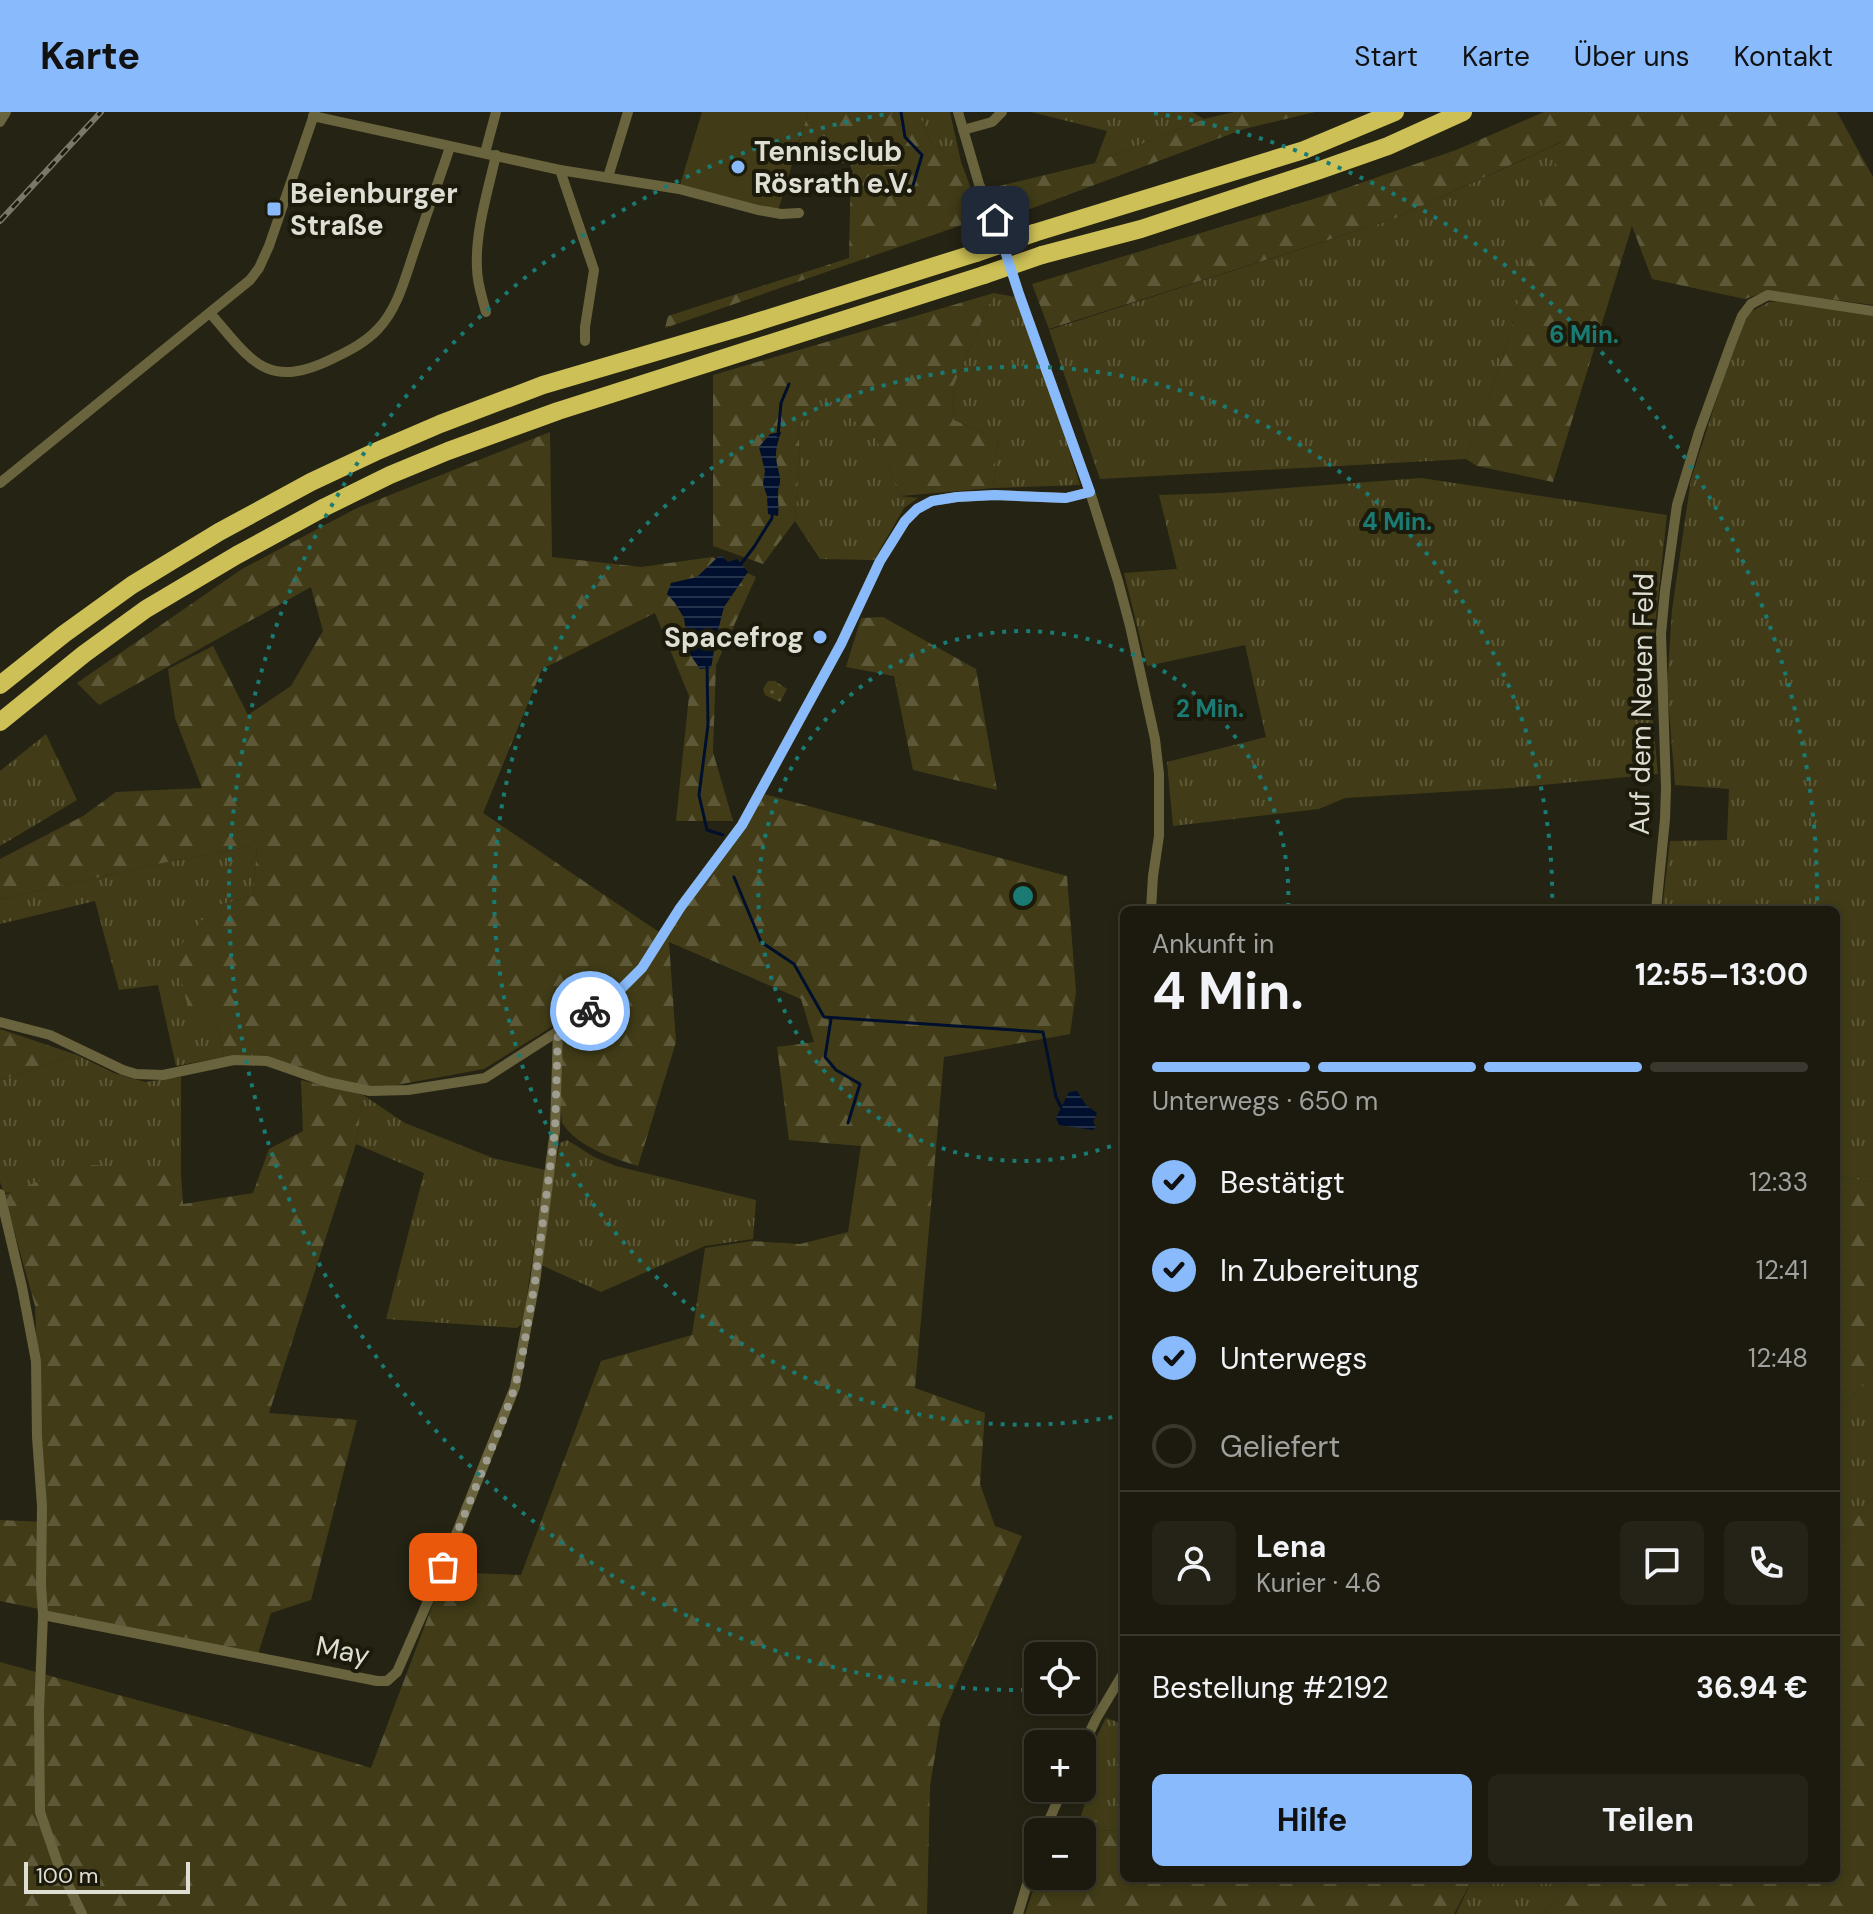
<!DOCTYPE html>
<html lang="de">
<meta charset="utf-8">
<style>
body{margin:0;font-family:"DM Sans",sans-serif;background:#252317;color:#f1f3f6;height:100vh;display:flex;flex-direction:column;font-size:30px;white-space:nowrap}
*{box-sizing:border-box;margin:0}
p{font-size:26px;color:#a0a19e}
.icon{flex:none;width:44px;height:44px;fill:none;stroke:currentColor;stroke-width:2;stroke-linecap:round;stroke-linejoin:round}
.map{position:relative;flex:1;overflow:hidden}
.sheet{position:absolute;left:1120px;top:794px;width:720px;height:976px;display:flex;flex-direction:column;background:#1c1a0e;border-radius:12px;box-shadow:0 4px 12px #0003,0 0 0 2px #3a382e}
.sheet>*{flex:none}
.fabs{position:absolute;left:1024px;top:1530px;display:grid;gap:16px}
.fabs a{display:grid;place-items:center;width:72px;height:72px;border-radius:12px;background:#1c1a0e;box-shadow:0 4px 12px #0003,0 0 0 2px #3a382e;font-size:40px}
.scale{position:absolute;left:24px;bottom:20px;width:166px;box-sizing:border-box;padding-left:8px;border:4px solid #dfded4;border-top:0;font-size:22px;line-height:28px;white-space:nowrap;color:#dfded4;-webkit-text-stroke:6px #1c1a0a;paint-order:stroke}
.pin{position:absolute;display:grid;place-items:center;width:68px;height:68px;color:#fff;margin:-34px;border-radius:16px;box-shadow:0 4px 12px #0006}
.courier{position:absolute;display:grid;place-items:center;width:80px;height:80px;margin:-40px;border:6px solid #88bafc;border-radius:50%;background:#fff;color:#222;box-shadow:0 2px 10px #0007}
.summary em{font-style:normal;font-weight:700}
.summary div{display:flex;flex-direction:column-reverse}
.summary{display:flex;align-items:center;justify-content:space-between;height:136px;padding:0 32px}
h1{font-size:52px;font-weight:700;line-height:60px}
.bar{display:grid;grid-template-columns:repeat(4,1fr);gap:12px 8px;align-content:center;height:96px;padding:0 32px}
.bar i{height:10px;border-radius:6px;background:#3a382e}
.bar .current{background:#88bafc}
.bar p{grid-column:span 4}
.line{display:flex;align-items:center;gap:20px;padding:0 32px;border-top:2px solid #3a382e}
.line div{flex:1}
.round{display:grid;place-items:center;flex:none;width:84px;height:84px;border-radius:12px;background:#252317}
ol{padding:0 32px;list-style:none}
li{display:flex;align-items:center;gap:24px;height:88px}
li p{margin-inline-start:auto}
li .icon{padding:8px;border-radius:50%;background:#88bafc;color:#111;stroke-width:4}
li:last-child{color:#a0a19e}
li i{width:44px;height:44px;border:4px solid #3a382e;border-radius:50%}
.button{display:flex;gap:16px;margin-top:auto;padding:16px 32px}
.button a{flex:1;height:92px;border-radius:12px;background:#88bafc;color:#111;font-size:32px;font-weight:700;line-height:92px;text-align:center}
.button a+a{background:#252317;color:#f1f3f6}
header{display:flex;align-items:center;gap:48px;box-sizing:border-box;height:112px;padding:0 40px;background:#88bafc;color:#111}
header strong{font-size:38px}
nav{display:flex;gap:44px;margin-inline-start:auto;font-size:28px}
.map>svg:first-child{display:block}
.grass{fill:url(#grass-tufts)}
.forest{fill:url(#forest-firs)}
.park{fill:url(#park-dots)}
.pitch{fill:#413c17}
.water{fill:url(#water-rules)}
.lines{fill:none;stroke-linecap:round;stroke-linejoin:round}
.stream{stroke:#000f2d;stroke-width:3}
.minor{stroke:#69643d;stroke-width:10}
.motorway{stroke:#cdc056;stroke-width:18}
.rail-casing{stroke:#7a786b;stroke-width:6}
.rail{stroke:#1c1a0a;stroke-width:3;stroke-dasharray:9;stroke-linecap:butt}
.motorway-bridge{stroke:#cdc056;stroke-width:18}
.done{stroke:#9e9d90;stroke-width:8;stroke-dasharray:0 14.4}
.route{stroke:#88bafc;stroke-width:10}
.ring{fill:none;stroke:#197b73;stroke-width:4;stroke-dasharray:4 8}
.poi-dot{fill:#88bafc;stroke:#1c1a0a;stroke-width:3}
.labels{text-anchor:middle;stroke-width:8;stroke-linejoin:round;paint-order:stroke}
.poi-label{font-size:28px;font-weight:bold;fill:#dfded4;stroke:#1c1a0a;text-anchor:start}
.street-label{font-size:28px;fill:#dfded4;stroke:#1c1a0a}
.centre{fill:#197b73;stroke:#1c1a0a;stroke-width:4}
.ring-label{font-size:24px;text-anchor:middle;font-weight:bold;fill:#197b73;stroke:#1c1a0a;stroke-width:8;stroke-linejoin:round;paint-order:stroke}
</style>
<header>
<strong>Karte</strong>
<nav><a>Start</a><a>Karte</a><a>Über uns</a><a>Kontakt</a></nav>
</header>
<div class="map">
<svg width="1873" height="1802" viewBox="0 0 1873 1802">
<defs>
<pattern id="grass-tufts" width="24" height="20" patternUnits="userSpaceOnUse" patternTransform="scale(2)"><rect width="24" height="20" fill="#413c17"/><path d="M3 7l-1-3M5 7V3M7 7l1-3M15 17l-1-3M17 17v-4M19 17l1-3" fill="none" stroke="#5c5838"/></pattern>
<pattern id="forest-firs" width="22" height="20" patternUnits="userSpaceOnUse" patternTransform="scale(2)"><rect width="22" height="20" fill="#413c17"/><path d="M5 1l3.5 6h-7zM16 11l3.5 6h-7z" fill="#5c5838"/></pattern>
<pattern id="park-dots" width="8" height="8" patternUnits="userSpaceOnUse" patternTransform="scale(2)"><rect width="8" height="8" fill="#413c17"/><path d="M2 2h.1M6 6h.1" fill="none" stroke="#5c5838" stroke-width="1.8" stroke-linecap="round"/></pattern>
<pattern id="water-rules" width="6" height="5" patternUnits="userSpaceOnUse" patternTransform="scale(2)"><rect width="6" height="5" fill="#000f2d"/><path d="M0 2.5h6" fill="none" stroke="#25324b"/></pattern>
</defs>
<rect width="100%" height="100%" fill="#252313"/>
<!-- grass -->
<g class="grass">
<polygon points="918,0 950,0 961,50 932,32"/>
<polygon points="1031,0 1192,0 1204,7 1095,51 1107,19"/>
<polygon points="1562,30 1506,235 1466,347 1100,367 1049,218 1391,108"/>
<polygon points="994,181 1015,185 1064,322 1080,373 993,376 998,327 954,308 953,275"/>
<polygon points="1792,189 1873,203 1873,1070 1836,1064 1836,798 1662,798 1670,729 1727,728 1729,677 1675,673 1667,573 1672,498 1691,367 1733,236 1743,211 1752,199 1769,190"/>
<polygon points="823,282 877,327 900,384 918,386 904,396 874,448 820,447 795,409 800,342 798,314"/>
<polygon points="1421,366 1667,403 1649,569 1658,662 1511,676 1345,686 1319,697 1173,714 1167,650 1266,625 1245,533 1147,554 1124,461 1177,457 1159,383 1221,381"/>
<polygon points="46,622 77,688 0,734 0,659"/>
<polygon points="257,733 253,784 213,795 212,893 224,945 176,954 158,873 119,878 95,789 0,812 0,787 163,751"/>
<polygon points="77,943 114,961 145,970 181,965 181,1061 4,1081 0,1070 0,968"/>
<polygon points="363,983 405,1011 493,1046 545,1058 523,1211 517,1216 386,1207 424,1061 356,1032"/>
<polygon points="567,1028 594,1045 616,1054 756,1088 753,1127 705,1134 601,1180 541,1153 549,1088 560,1031"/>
<polygon points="1873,1260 1873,1386 1864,1394 1836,1441 1836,1300 1844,1294"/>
<polygon points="1106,1606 1124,1612 1124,1718 1076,1720 1093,1665 1082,1657 1082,1654"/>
<polygon points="1473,1766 1572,1766 1543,1802 1456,1802"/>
</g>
<!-- forest -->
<g class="forest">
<polygon points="808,0 918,0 932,32 961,50 982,106 665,216 668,204 849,146 851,53 797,38"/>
<polygon points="1234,0 1315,0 1244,17 1006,106 999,87 999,74 1095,51 1204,7"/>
<polygon points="1544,0 1837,0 1873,65 1873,193 1778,180 1762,181 1745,187 1652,167 1632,114 1553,370 1477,354 1466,347 1506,235 1561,30 1391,108 1049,217 1032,172 1320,85 1456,38"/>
<polygon points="994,181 953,275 954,308 998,327 993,376 900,384 877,327 823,283 798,314 800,342 795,409 763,452 713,434 713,263"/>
<path d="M550,320L552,445L641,455L712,445L756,465L716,553L713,640L733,709H676L689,584L655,501L542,557L483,701L659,820L764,682L1067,764L1076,880L1070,922L944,945L915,1276L985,1301L980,1372L995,1414L1022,1424L941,1607L930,1674L927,1802H0V1550L231,1614L371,1656L445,1460L521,1463L601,1249L692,1223L705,1136L752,1129L800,1132L848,1120L861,1034L789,1028L777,935L814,930L801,887L669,830L676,930L638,1054C612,1046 578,1035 562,1011L553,914L484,957L391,974H363L224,945L212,894L189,899L174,841L213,795L253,784L257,733L163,751L0,787V747L83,704L116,680L202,676L175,606L168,557L213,534L248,603L291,574L323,519L311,475L99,593L77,571L242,457L357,396Z"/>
<polygon points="883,505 976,557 997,678 913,658 894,564 846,555 861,506"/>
<polygon points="0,917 77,943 0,968"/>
<polygon points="301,968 363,983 356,1032 269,1301 357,1308 311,1488 271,1501 258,1542 0,1489 0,1408 44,1410 35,1194 4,1083 82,1052 181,1061 183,1092 253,1081 269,1037 303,1019"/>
<polygon points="1836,1064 1873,1070 1873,1260 1844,1294 1836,1300"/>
<polygon points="1873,1386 1873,1802 1543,1802 1572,1766 1836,1766 1836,1441 1864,1394"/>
<polygon points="1124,1718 1124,1766 1473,1766 1454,1802 1025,1802 1038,1764 1082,1764 1082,1720"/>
</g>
<!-- park -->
<polygon class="park" points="768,569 775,569 787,577 780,590 765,583 763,577"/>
<!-- pitch -->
<polygon class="pitch" points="702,0 808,0 778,99 680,73"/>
<!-- water -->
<g class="water">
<path d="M781,320C774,342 775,344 780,365C781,372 777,377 778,384C778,391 779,397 778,404L768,402L767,384L763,372L765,359L759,335L770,322Z"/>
<polygon points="720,443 728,450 737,447 748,460 724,495 717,522 711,556 700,557 689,541 684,506 675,491 667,482 671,471 697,465"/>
<polygon points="1077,979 1086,993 1097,1001 1093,1010 1096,1015 1093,1018 1059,1013 1056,1006 1069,980"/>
</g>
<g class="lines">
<!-- stream -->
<g class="stream">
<polyline points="901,0 905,25 922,43 912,77"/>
<polyline points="778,324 781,291 789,272"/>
<polyline points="741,452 754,435 772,406 772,402"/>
<polyline points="707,552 708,613 699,683 707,718 723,723"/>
<polyline points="734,765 761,830 794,852 824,905 1043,920 1056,985 1061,995"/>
<polyline points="831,907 825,945 836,958 860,972 848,1011"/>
</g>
<!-- minor -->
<g class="minor">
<polyline points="958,0 979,72 995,108 1019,182 1090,380 1118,469 1130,514 1155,627 1159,662 1159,724 1153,764 1151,798"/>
<polyline points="313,4 560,58 679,77 758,98 781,102 799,101"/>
<polyline points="0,10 6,0"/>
<polyline points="963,18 992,10 1002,0"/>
<polyline points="485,41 496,0"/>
<polyline points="560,58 594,158 585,215 585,229"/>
<polyline points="608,65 628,0"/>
<path d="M486,200C482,185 477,171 477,156C475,119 488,79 496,43"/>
<path d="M210,201C251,248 266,279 332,247C348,239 365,231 378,217C399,195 406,162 416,134C427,101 439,68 450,35"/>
<polyline points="0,371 250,168 259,156 269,134 315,0"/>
<polyline points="1656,798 1665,707 1666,676 1661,522 1665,479 1677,393 1699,320 1732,229 1742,204 1751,192 1768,183 1873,199"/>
<polyline points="0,910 50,923 123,958 136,962 163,963 234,948 267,949 327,970 370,979 408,978 485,966 596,895 619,879 642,856 680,796 742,713 841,532 880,449 905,409 917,397 932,389 957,385 995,383 1066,386 1090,380"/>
<polyline points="0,1082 22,1175 36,1249 37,1325 42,1394 41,1473 43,1503 39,1599 40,1700 58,1752 82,1802"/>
<polyline points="43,1503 377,1569 387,1569 397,1560 443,1455 515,1275 535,1170 555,1018 558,917"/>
<polyline points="1082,1636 1096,1607 1124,1560"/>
<polyline points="1044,1720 1063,1676"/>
<polyline points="1018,1802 1038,1736"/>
</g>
<!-- motorway -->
<g class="motorway">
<polyline points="1034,121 1304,38 1395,0"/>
<polyline points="1042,143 1141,117 1320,58 1388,34 1463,0"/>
<polyline points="0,573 64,522 132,473 219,420 311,370 375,340 440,312 543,273 744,214 976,141"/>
<polyline points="0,610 84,542 146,497 237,443 325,395 390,363 448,339 558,299 984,163"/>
</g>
<!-- rail casing -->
<g class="rail-casing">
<polyline id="rail" points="0,109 101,0"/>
</g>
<!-- rail -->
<use href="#rail" class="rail"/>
<!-- motorway-bridge -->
<g class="motorway-bridge">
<polyline points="976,141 1034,121"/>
<polyline points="984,163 1042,143"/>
</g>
</g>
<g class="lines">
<!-- done -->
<polyline class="done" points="443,1455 502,1311 515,1275 521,1251 535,1170 555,1018 558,917 590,899"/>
<!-- route -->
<polyline class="route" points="590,899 619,879 642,856 680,796 742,713 841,532 880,449 905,409 917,397 932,389 957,385 995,383 1066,386 1090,380 1019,182 995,108"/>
</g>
<!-- distance rings -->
<g class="ring">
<path d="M1122 1030A265 265 0 1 1 1288 798"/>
<path d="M1124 1303A529 529 0 1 1 1552 798"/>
<path d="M1037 1578A794 794 0 0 1 892 1M1154 1A794 794 0 0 1 1817 798"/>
</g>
<!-- markers -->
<g class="poi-dot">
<circle cx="738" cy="55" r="8"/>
<rect x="266" y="89" width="16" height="16" rx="4"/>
<circle cx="820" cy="525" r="8"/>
</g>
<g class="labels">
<!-- poi labels -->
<g class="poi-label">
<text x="754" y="49">Tennisclub<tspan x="754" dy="32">Rösrath e.V.</tspan></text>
<text x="290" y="91">Beienburger<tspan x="290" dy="32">Straße</tspan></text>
<text x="804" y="535" text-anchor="end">Spacefrog</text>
</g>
<!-- street labels -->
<g class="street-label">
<text transform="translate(1641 592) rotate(-89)" y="10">Auf dem Neuen Feld</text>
<text transform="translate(343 1538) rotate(11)" y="10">May</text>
</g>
</g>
<circle cx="1023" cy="784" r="12" class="centre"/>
<g class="ring-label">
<text x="1584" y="231">6 Min.</text>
<text x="1397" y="418">4 Min.</text>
<text x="1210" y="605">2 Min.</text>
</g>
</svg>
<div class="fabs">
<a><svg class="icon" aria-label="locate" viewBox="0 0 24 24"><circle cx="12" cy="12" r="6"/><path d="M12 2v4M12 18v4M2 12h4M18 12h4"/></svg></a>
<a>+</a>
<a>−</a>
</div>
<div class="scale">100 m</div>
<div class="pin" style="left:443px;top:1455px;background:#ea580c"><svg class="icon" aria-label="bag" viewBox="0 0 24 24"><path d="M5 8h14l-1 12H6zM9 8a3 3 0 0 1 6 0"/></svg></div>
<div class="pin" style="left:995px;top:108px;background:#1f2937"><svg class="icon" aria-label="home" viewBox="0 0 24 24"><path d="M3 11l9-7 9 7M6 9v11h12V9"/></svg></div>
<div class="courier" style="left:590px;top:899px"><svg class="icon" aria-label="bike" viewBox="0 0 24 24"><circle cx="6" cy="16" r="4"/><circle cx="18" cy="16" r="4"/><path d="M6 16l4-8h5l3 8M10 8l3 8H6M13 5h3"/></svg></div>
<section class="sheet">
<div class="summary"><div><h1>4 Min.</h1><p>Ankunft in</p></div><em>12:55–13:00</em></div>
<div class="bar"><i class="current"></i><i class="current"></i><i class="current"></i><i></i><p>Unterwegs · 650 m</p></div>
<ol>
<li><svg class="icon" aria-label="check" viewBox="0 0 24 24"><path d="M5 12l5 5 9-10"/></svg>Bestätigt<p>12:33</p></li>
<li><svg class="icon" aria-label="check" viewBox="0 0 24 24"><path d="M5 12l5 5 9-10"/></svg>In Zubereitung<p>12:41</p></li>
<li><svg class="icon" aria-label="check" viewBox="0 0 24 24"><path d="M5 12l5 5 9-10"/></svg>Unterwegs<p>12:48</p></li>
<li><i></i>Geliefert</li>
</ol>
<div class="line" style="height:144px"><a class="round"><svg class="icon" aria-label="person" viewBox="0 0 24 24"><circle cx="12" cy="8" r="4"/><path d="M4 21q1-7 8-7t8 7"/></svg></a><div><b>Lena</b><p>Kurier · 4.6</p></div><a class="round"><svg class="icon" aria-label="chat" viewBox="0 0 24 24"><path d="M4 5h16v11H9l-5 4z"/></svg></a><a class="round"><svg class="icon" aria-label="phone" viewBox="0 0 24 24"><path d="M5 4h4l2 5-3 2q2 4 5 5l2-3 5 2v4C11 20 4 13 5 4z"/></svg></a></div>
<div class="line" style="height:104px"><div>Bestellung #2192</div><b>36.94 €</b></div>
<div class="button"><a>Hilfe</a><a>Teilen</a></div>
</section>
</div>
